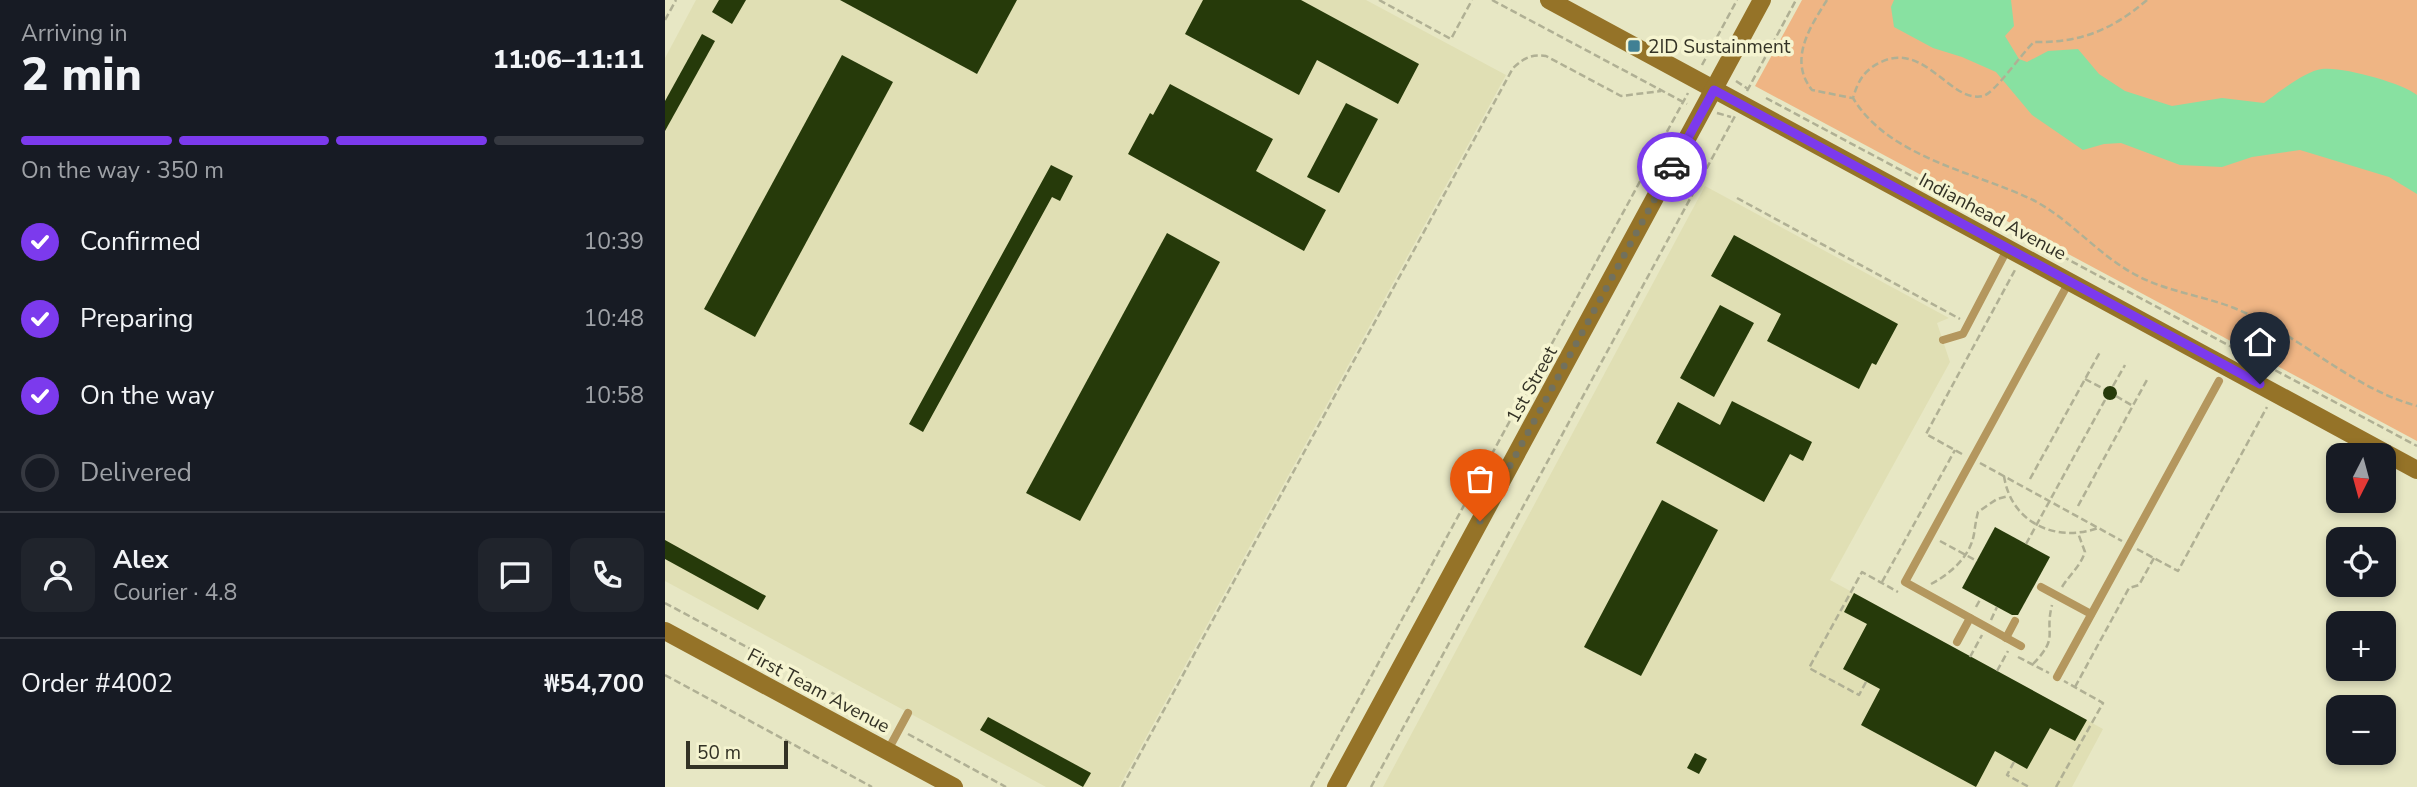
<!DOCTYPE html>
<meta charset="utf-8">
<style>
body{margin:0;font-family:"Nunito Sans",sans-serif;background:#20242c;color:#f1f3f6;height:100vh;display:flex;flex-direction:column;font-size:26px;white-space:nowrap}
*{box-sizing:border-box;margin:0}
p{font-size:23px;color:#9ea1a6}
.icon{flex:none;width:38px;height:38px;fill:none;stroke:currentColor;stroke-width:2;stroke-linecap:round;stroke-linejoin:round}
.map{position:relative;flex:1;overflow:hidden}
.drawer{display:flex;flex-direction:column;background:#171b24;width:665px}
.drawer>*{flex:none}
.needle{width:46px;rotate:186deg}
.controls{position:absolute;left:1661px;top:443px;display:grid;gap:14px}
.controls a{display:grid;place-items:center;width:70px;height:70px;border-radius:14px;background:#171b24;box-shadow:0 4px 10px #0003;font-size:35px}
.scale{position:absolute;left:21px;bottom:18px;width:102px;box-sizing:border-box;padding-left:7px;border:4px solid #333225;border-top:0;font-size:19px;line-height:24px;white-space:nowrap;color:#333225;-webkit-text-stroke:5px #f5f4d0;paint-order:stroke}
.pin{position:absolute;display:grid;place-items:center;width:60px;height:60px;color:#fff;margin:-72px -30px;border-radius:50% 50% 50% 0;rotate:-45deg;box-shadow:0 0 7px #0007}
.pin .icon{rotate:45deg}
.courier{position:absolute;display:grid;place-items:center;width:70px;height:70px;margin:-35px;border:5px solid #7c3aed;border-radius:50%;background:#fff;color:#222;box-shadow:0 2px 9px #0007}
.headline em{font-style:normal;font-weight:800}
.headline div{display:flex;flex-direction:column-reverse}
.headline{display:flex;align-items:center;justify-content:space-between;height:119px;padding:0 21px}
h1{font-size:46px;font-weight:800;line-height:52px}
.bar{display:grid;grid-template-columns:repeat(4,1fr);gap:10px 7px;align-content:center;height:84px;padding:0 21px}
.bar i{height:9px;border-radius:5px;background:#363941}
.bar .active{background:#7c3aed}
.bar p{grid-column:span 4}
.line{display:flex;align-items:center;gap:18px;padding:0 21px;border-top:2px solid #363941}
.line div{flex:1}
.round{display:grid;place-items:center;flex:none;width:74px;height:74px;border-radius:14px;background:#20242c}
ol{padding:0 21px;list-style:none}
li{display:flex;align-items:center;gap:21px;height:77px}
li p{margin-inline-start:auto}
li .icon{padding:7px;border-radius:50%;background:#7c3aed;color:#fff;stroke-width:4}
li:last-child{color:#9ea1a6}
li i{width:38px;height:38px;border:4px solid #363941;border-radius:50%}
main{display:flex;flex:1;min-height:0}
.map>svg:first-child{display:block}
.built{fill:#e0dfb4}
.green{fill:#efb584}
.water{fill:#88e1a1}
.building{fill:#263a0a}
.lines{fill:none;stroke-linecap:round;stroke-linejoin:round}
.path{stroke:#b0b094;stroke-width:2.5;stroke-dasharray:7 3.5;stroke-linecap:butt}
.service{stroke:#b4975e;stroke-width:8}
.secondary{stroke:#957328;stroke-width:18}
.done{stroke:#72715d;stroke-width:7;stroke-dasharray:0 12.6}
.route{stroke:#7c3aed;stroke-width:9}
.poi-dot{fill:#408094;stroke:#f5f4d0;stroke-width:2.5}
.labels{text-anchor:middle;stroke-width:7;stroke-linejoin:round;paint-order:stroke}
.poi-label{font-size:19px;fill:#333225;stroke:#f5f4d0;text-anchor:start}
.street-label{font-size:19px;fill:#333225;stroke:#f5f4d0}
</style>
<main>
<section class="drawer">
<div class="headline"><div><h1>2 min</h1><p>Arriving in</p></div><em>11:06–11:11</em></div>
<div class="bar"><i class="active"></i><i class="active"></i><i class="active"></i><i></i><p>On the way · 350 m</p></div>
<ol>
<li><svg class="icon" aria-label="check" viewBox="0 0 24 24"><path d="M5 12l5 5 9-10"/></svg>Confirmed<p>10:39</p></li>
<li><svg class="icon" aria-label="check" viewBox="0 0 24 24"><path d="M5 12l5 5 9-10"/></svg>Preparing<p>10:48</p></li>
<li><svg class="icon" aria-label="check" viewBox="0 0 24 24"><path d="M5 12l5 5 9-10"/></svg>On the way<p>10:58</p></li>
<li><i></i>Delivered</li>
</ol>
<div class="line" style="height:126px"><a class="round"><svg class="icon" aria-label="person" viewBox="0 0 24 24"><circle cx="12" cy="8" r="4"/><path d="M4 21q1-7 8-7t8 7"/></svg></a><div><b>Alex</b><p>Courier · 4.8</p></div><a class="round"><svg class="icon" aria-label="chat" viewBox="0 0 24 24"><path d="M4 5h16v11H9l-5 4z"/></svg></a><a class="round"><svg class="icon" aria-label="phone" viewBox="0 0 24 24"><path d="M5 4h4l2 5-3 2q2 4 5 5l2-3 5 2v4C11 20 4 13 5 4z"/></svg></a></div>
<div class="line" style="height:91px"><div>Order #4002</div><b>₩54,700</b></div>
</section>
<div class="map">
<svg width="1752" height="787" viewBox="0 0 1752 787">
<rect width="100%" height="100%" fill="#e7e7c4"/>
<!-- built -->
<g class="built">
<polygon points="31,0 701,0 841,75 454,787 381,787 0,581 0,58"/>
<polygon points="1040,186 1284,318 1272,323 1285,362 1165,580 1438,729 1407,787 718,787"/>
</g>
<!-- green -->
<polygon class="green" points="1137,0 1752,0 1752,441 1090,86"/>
<!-- water -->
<path class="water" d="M1229,0H1346L1349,26L1340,36L1354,59L1362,62L1383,51L1413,49L1434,74L1460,91L1507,106L1557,98L1599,103C1613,93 1640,71 1657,69C1676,66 1738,83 1752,95V194L1724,177L1635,150L1587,157L1557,167L1515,165L1456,143L1439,144L1418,150L1367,115L1331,72L1297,57L1268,48L1229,27L1226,7Z"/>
<!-- building -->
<g class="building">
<polygon points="54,0 81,0 67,24 47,12"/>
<polygon points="175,0 352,0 312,74"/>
<polygon points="538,0 636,0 754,64 733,104 652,60 634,95 520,34"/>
<polygon points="37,34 50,41 0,131 0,101"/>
<polygon points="177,55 228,82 90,337 39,309"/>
<polygon points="505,84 608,139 591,171 661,210 639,251 463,154 485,113 488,115"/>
<polygon points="681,103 713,119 674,193 642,177"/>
<polygon points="386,165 408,176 395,201 387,197 258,432 244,424"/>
<polygon points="502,233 555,262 415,521 361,493"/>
<polygon points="1069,235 1233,324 1211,365 1207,363 1194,389 1102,341 1116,314 1046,276"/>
<polygon points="1055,305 1089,323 1049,397 1015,378"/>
<circle cx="1445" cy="393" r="7"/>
<polygon points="1067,401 1147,442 1138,461 1125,454 1099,502 991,443 1013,402 1055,425"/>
<polygon points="997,500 1053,530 976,676 919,647"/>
<polygon points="1330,527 1385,557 1353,615 1347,615 1297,588"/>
<polygon points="0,540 101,596 93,610 0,559"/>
<polygon points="1189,593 1422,720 1410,741 1385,728 1362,769 1330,751 1311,787 1196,725 1215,689 1178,669 1202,624 1179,612"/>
<polygon points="323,717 426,773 418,787 315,730"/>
<polygon points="1030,753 1042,759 1034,774 1022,768"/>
</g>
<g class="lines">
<!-- path -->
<g class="path">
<polyline points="714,0 786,39 807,0"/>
<polyline points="827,0 1022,104"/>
<path d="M1162,0C1145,27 1123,60 1147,90L1187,98"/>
<path d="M1482,0C1447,30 1415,43 1369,42C1356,54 1330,93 1318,96C1286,104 1260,41 1216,62C1199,70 1193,81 1188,98C1223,157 1309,172 1366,199C1404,218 1431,253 1469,274C1502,292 1536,295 1569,308C1634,334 1684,387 1752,406"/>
<polyline points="0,20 11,0"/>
<polyline points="1037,65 1072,0"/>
<polyline points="1071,81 1083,89"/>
<polyline points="1082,91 1131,0"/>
<polyline points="1101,98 1752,446"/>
<polyline points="1052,113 1066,117"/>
<polyline points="1072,198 1295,319"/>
<polyline points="1420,379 1439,389"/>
<polyline points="1448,386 1460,365"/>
<polyline points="1451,396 1468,406"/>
<polyline points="1297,454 1261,434 1350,270"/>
<polyline points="1315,463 1457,541"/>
<path d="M1339,476C1346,523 1391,543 1433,528"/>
<polyline points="1365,479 1435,352"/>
<polyline points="1413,506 1483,378"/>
<polyline points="1275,541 1312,561"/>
<polyline points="1361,544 1440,400"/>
<polyline points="1472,549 1513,571 1602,407"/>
<polyline points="1217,582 1290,450"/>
<path d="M1266,584C1285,574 1305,557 1309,534C1310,527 1311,520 1313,512L1332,499L1344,496"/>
<path d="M1397,587C1405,574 1415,567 1420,552L1413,533"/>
<polyline points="0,603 225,724"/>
<polyline points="1311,607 1316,598"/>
<polyline points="1326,620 1332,607"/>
<polyline points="1305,657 1317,635"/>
<polyline points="1353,657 1384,673"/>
<path d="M1368,664C1395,636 1379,636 1387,605"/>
<polyline points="1332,671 1343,651"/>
<polyline points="0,675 207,787"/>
<polyline points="1201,682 1194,695 1144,668 1197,572 1233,592"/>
<polyline points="1410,687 1464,588 1474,585 1489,558"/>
<polyline points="243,734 341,787"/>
<polyline points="1349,762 1342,775 1364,787"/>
<path d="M457,787L848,68C859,58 866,54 881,56L956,96L996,91"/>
<polyline points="646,787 1023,93"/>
<polyline points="706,787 1070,116"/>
<polyline points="1391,787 1438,703 1399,681"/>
</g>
<!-- service -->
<g class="service">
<polyline points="1278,340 1298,334 1343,248"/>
<polyline points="1376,587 1426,614"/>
<polyline points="1341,638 1350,621"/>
<polyline points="1292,642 1305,618"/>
<polyline points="1356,646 1240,582 1404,282"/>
<polyline points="1392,677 1554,381"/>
<polyline points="223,750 243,713"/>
</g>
<!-- secondary -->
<g class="secondary">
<polyline points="884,0 1752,470"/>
<polyline points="0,631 289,787"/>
<polyline points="671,787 1097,0"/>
</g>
</g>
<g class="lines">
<!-- done -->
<polyline class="done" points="815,521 1007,167"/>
<!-- route -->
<polyline class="route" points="1007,167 1049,90 1595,384"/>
</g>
<!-- markers -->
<rect class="poi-dot" x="962" y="39" width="14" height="14" rx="3.5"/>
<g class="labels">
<!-- poi labels -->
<g class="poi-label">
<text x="983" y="53">2ID Sustainment</text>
</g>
<!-- street labels -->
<g class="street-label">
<text transform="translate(1328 216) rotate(28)" y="7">Indianhead Avenue</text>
<text transform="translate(866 384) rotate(-61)" y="7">1st Street</text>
<text transform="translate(154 690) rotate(28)" y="7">First Team Avenue</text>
</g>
</g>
</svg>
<div class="controls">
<a><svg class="needle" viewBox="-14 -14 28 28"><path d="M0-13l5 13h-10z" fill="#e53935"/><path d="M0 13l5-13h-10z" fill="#9ea1a6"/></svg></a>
<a><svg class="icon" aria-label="locate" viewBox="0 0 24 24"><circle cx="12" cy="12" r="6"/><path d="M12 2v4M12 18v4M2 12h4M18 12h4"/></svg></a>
<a>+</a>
<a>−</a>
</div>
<div class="scale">50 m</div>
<div class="pin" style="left:815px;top:521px;background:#ea580c"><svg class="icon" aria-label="bag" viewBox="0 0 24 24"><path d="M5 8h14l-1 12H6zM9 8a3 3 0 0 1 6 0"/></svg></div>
<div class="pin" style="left:1595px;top:384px;background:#1f2937"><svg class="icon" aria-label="home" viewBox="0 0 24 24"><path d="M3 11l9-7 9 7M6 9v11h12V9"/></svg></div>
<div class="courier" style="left:1007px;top:167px"><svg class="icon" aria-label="car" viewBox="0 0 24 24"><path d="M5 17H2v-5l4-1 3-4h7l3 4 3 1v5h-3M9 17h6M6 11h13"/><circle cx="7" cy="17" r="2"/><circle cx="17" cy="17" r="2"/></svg></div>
</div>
</main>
